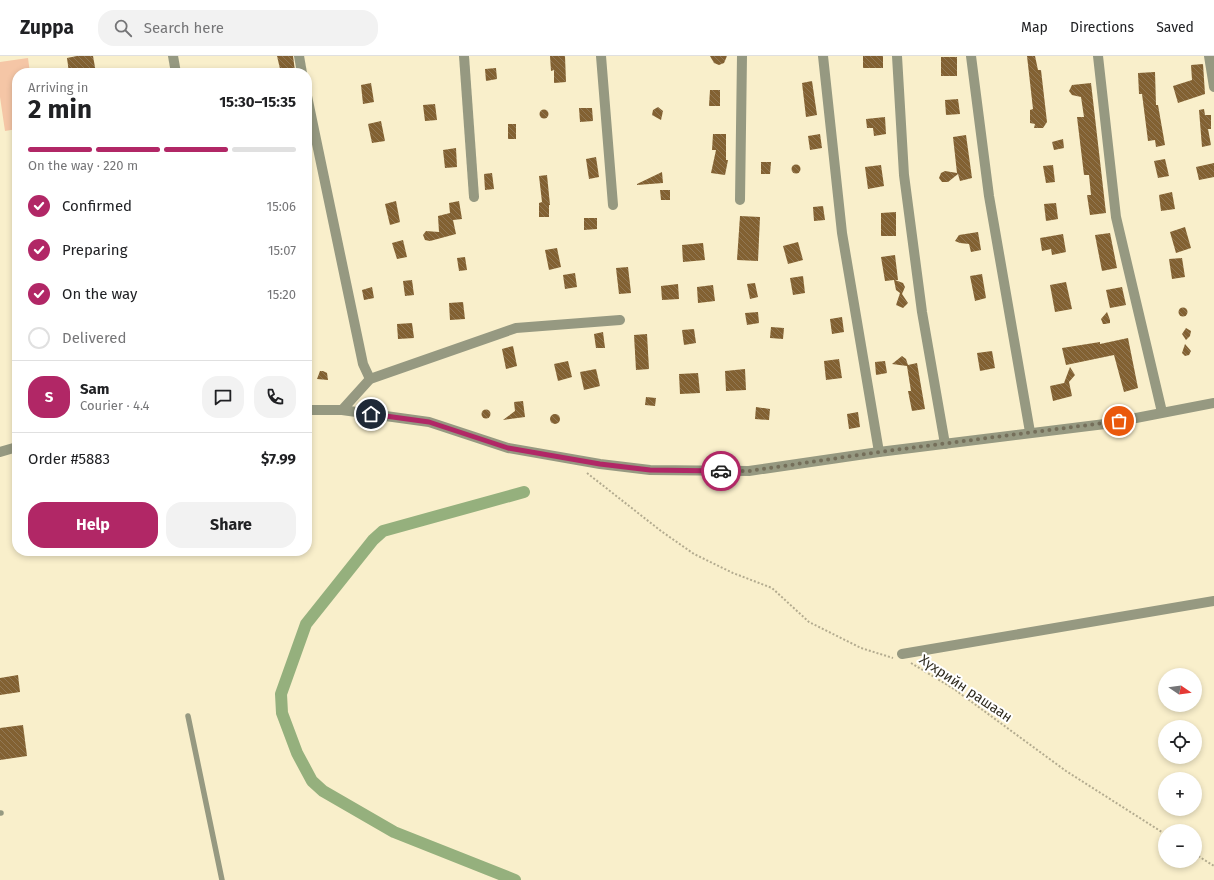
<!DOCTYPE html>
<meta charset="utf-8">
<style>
body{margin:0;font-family:"Fira Sans",sans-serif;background:#f2f2f2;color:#202124;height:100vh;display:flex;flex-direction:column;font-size:15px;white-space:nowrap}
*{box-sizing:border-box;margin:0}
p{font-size:13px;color:#757577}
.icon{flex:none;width:22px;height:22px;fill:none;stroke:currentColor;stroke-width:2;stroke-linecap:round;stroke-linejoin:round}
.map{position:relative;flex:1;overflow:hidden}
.drawer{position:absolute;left:12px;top:12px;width:300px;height:488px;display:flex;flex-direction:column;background:#fff;border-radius:16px;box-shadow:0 2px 6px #0003}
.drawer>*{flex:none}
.needle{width:26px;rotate:103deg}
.tools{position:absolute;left:1158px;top:612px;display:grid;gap:8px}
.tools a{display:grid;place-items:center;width:44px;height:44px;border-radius:50%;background:#fff;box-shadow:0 2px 6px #0003;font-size:20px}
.pin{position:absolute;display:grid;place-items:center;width:34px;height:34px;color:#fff;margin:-17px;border:2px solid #fff;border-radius:50%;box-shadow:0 1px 4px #0007}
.courier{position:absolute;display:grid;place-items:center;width:40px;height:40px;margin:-20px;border:3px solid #b12766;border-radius:50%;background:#fff;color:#222;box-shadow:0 1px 5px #0007}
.overview em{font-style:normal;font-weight:700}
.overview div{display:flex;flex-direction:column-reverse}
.overview{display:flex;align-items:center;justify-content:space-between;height:68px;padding:0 16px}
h1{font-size:26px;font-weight:700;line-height:30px}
.bar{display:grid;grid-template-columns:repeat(4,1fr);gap:6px 4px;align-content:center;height:48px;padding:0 16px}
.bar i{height:5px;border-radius:3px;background:#e0e0e0}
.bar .on{background:#b12766}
.bar p{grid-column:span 4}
.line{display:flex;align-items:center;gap:10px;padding:0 16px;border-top:1px solid #e0e0e0}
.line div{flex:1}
.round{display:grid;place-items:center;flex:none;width:42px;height:42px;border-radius:16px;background:#f2f2f2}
ol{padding:0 16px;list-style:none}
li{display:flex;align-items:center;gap:12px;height:44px}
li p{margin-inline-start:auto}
li .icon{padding:4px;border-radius:50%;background:#b12766;color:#fff;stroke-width:4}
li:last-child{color:#757577}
li i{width:22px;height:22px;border:2px solid #e0e0e0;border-radius:50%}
.primary-button{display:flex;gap:8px;margin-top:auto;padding:8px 16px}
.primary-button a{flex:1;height:46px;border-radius:16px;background:#b12766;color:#fff;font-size:16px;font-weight:700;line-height:46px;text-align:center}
.primary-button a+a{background:#f2f2f2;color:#202124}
header{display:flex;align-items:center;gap:24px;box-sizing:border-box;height:56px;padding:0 20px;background:#fff;border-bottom:1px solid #e0e0e0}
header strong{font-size:19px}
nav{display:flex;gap:22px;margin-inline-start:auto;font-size:14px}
.search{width:280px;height:36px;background:#f2f2f2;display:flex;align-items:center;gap:10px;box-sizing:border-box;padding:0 14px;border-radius:16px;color:#757577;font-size:15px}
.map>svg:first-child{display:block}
.green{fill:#f5c6a6}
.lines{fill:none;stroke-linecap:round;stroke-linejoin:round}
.canal{stroke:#95b07d;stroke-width:12}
.building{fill:url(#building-back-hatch)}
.path{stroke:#b3ab8f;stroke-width:2;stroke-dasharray:2 2;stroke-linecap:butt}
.lane{stroke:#969981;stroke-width:5.5}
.street{stroke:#969981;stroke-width:10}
.done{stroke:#756f5a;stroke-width:4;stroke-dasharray:0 7.2}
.route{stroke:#b12766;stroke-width:5}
.labels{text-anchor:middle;stroke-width:4;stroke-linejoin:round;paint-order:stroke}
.street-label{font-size:14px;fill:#2e2a1d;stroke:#fff}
</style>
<header>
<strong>Zuppa</strong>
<div class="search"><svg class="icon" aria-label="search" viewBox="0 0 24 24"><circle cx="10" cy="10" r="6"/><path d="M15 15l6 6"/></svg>Search here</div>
<nav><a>Map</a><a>Directions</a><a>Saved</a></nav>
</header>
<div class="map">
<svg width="1214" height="824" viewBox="0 0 1214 824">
<defs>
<pattern id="building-back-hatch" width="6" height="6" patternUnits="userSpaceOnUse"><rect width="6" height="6" fill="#826132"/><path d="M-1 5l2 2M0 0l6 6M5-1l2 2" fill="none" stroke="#927854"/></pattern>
</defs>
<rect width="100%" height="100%" fill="#f9efcb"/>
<!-- green -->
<polygon class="green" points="28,2 30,17 17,17 17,73 5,75 0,41 0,6"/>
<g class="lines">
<!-- canal -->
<polyline class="canal" points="515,824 394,776 323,735 312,725 297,697 282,657 281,638 306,568 373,484 383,475 524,436"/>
</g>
<!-- building -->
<g class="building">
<polygon points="77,0 93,0 96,17 69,17 67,2"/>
<polygon points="277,0 293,0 295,15 281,17"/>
<polygon points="550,0 565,0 566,26 554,27 554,14 551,15"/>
<polygon points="710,0 727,0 724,7 719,9 714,7"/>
<rect x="863" y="0" width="20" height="12"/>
<polygon points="1027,0 1035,0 1038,14 1041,14 1047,66 1043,72 1034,72 1035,68 1030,67 1030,54 1033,53"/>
<rect x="941" y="1" width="16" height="19"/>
<polygon points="1203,8 1205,38 1178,47 1173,30 1192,24 1191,9"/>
<polygon points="496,12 497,23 486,25 485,13"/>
<polygon points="1155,16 1156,49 1158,49 1165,89 1156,91 1155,84 1148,85 1142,38 1139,38 1138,17"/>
<polygon points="812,25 817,59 806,61 802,27"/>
<polygon points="371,27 374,46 363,48 361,29"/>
<polygon points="1091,27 1106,157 1090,159 1087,139 1091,139 1089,119 1084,119 1077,61 1084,61 1081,41 1072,39 1069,35 1072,29"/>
<polygon points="710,34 720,34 720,50 709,50"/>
<polygon points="958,43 960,58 946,59 945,44"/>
<polygon points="435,48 437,64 425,65 423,49"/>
<polygon points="658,51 663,55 661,64 652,59 653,54"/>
<polygon points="579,52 592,52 593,65 580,66"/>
<polygon points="1204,53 1205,59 1211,59 1211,73 1208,73 1211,89 1202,91 1199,54"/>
<circle cx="544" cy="58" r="4.5"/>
<polygon points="885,61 886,78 874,80 873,72 867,72 866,63"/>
<polygon points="381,65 385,85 372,87 368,68"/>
<rect x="508" y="68" width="8" height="15"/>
<polygon points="713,78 726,78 726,104 728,104 725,119 711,117 716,94 712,94"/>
<polygon points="820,78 822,92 810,94 808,80"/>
<polygon points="966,79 972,122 960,125 958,118 948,126 942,126 939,122 941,117 945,115 957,117 953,81"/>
<polygon points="1063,83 1064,92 1054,94 1052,86"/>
<polygon points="456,92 457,111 445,112 443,94"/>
<polygon points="596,101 599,121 589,123 586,103"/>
<polygon points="1165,103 1169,120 1158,122 1154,105"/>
<polygon points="761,106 771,106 770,118 761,118"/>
<polygon points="1214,107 1214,121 1199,124 1196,111"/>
<circle cx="796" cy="113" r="4.5"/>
<polygon points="881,109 884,130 868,133 865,111"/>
<polygon points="1053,109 1055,126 1046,127 1043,110"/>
<polygon points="662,116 663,127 637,129 637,128"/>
<polygon points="492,117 494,133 485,134 484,118"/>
<polygon points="547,119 550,149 549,149 549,161 539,161 539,147 542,146 539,120"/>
<polygon points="660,134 670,134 670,144 661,144"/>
<polygon points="1172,136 1175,153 1161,155 1159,139"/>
<polygon points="396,145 400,166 390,169 385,148"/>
<polygon points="459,145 462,163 453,164 456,178 430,185 425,184 423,179 426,175 439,176 438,160 450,157 449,147"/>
<polygon points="1056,147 1058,163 1046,165 1044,148"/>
<polygon points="823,150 825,164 814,165 813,151"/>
<polygon points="896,156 896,180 881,180 881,157"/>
<polygon points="740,160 760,161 758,205 737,204"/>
<polygon points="584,162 597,162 597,173 584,174"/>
<polygon points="1185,171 1191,192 1176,197 1170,176"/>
<polygon points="978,176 981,194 971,196 969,188 960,187 955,185 959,179"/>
<polygon points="1110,177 1117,212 1102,215 1095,179"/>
<polygon points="1063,178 1066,196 1052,199 1051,193 1042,195 1040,182"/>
<polygon points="403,184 407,201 397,203 392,187"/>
<polygon points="798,186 803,204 788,208 783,190"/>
<polygon points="703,187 705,204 683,206 682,189"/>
<polygon points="557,192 561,211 549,214 545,194"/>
<polygon points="895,199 898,224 895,224 903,227 905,231 902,238 908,247 903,252 896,249 900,237 896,234 894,224 885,225 881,201"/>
<polygon points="465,201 467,214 459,215 457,202"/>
<polygon points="1182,202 1185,221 1172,223 1169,203"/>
<polygon points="628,211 631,237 619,238 616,212"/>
<polygon points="575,217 577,231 565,233 563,219"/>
<polygon points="982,218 986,242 975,245 970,220"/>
<polygon points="803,220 805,237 793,239 790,222"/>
<polygon points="412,224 414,239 405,240 403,225"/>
<polygon points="1066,226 1072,253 1055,256 1050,229"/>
<polygon points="755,227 758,241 750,243 747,228"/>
<polygon points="678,228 679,243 662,244 661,230"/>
<polygon points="713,229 715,245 698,247 697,231"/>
<polygon points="372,231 374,242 364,244 362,234"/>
<polygon points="1122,231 1126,249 1110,252 1106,234"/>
<polygon points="463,246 465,263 450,264 449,247"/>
<circle cx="1183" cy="256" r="4.5"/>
<polygon points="758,256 759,267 747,269 745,257"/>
<polygon points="1107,256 1110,264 1110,267 1105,268 1103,268 1101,263"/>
<polygon points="842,261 844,276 832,278 830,263"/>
<polygon points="412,267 414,282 398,283 397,268"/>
<polygon points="771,271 784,272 783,283 770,282"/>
<polygon points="1186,272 1191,275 1190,280 1186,284 1182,278"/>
<polygon points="694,273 696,287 684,289 682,274"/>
<polygon points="603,276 605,292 596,292 594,278"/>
<polygon points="647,278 649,313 636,314 634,279"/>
<polygon points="1128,282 1138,332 1124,336 1114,299 1066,309 1062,292 1100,286 1100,288"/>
<polygon points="1185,288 1191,295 1189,299 1185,300 1182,297"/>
<polygon points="513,290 517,310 506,313 502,293"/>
<polygon points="992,295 995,312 980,315 977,297"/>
<polygon points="902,300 906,303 908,309 917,307 925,353 912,355 908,335 911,335 907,310 892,308"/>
<polygon points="839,303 842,322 826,324 824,305"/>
<polygon points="568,305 572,321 558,325 554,308"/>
<polygon points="885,305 887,317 876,319 875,306"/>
<polygon points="1070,311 1075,319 1069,326 1072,340 1053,345 1050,330 1064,327"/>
<polygon points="596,313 600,330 584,334 580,316"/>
<polygon points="745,313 746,334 726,335 725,315"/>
<polygon points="320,315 323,315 327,317 328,324 317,323"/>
<polygon points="698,317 700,337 680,338 679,318"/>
<polygon points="646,341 656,342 655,350 645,349"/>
<polygon points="523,345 525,361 503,364 515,355 514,346"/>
<polygon points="756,351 770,353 769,364 755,363"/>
<circle cx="486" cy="358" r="4.5"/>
<polygon points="858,356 860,371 849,373 847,358"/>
<circle cx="555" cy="363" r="5"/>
<polygon points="18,619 20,636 0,639 0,622"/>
<polygon points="23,669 27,700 0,704 0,672"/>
</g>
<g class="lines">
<!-- path -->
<g class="path">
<polyline points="587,417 661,475 694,498 733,517 772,532 809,566 861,592 893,602"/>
<polyline points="911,607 954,633 1066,715 1165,778"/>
<polyline points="1195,798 1214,810"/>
</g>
<!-- lane -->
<g class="lane">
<polyline points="188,660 222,824"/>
<polyline points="0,757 1,757"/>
</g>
<!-- street -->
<g class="street">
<polyline points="173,0 176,17"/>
<polyline points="299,0 302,17"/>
<polyline points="464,0 474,141"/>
<polyline points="601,0 613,149"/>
<polyline points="823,0 842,177 879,396"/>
<polyline points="897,0 904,119 922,256 945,388"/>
<polyline points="971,0 989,140 1030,376"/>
<polyline points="1098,0 1116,161 1162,356"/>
<polyline points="1209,0 1214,31"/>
<polyline points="307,40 363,308 370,323"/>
<polyline points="740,144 742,0"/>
<polyline points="307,354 342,354 429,366 508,392 600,408 650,414 749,415 879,396 1105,368 1214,347"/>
<polyline points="342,354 370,323 516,272 620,264"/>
<polyline points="0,396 17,391"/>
<polyline points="902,598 1214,545"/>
</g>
</g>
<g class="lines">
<!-- done -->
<polyline class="done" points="721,415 749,415 879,396 1119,365"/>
<!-- route -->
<polyline class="route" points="371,358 429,366 508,392 600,408 650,414 721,415"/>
</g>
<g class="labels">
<!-- street labels -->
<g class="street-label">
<text transform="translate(966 632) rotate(34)" y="5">Хүхрийн рашаан</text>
</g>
</g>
</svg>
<div class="tools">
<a><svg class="needle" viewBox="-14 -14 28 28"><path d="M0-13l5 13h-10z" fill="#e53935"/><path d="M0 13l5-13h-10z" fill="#757577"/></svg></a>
<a><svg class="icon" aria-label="locate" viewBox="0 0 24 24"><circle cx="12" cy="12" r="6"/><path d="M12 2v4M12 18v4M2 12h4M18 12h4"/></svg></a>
<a>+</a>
<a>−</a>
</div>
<div class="pin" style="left:1119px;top:365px;background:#ea580c"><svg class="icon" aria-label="bag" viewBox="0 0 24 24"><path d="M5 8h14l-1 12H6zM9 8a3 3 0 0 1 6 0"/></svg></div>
<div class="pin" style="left:371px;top:358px;background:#1f2937"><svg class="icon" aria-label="home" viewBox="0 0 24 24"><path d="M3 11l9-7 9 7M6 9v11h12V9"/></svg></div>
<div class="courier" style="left:721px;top:415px"><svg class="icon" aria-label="car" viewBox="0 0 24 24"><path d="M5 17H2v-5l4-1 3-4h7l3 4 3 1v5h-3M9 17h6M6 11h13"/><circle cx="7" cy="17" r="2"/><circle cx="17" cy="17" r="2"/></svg></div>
<section class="drawer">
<div class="overview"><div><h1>2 min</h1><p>Arriving in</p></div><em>15:30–15:35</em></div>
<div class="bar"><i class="on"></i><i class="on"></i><i class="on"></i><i></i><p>On the way · 220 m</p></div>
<ol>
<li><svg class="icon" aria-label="check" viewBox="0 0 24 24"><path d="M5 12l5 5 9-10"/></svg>Confirmed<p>15:06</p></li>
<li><svg class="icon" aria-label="check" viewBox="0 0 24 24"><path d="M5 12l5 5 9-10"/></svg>Preparing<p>15:07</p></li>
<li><svg class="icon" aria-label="check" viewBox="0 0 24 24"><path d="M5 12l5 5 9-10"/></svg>On the way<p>15:20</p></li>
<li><i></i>Delivered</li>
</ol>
<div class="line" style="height:72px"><b class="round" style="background:#b12766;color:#fff">S</b><div><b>Sam</b><p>Courier · 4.4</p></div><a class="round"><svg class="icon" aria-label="chat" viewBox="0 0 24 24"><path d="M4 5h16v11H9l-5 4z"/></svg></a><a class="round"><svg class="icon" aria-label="phone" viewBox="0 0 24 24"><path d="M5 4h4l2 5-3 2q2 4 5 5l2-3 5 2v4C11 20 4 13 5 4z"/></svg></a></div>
<div class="line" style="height:52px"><div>Order #5883</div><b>$7.99</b></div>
<div class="primary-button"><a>Help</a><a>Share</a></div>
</section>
</div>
